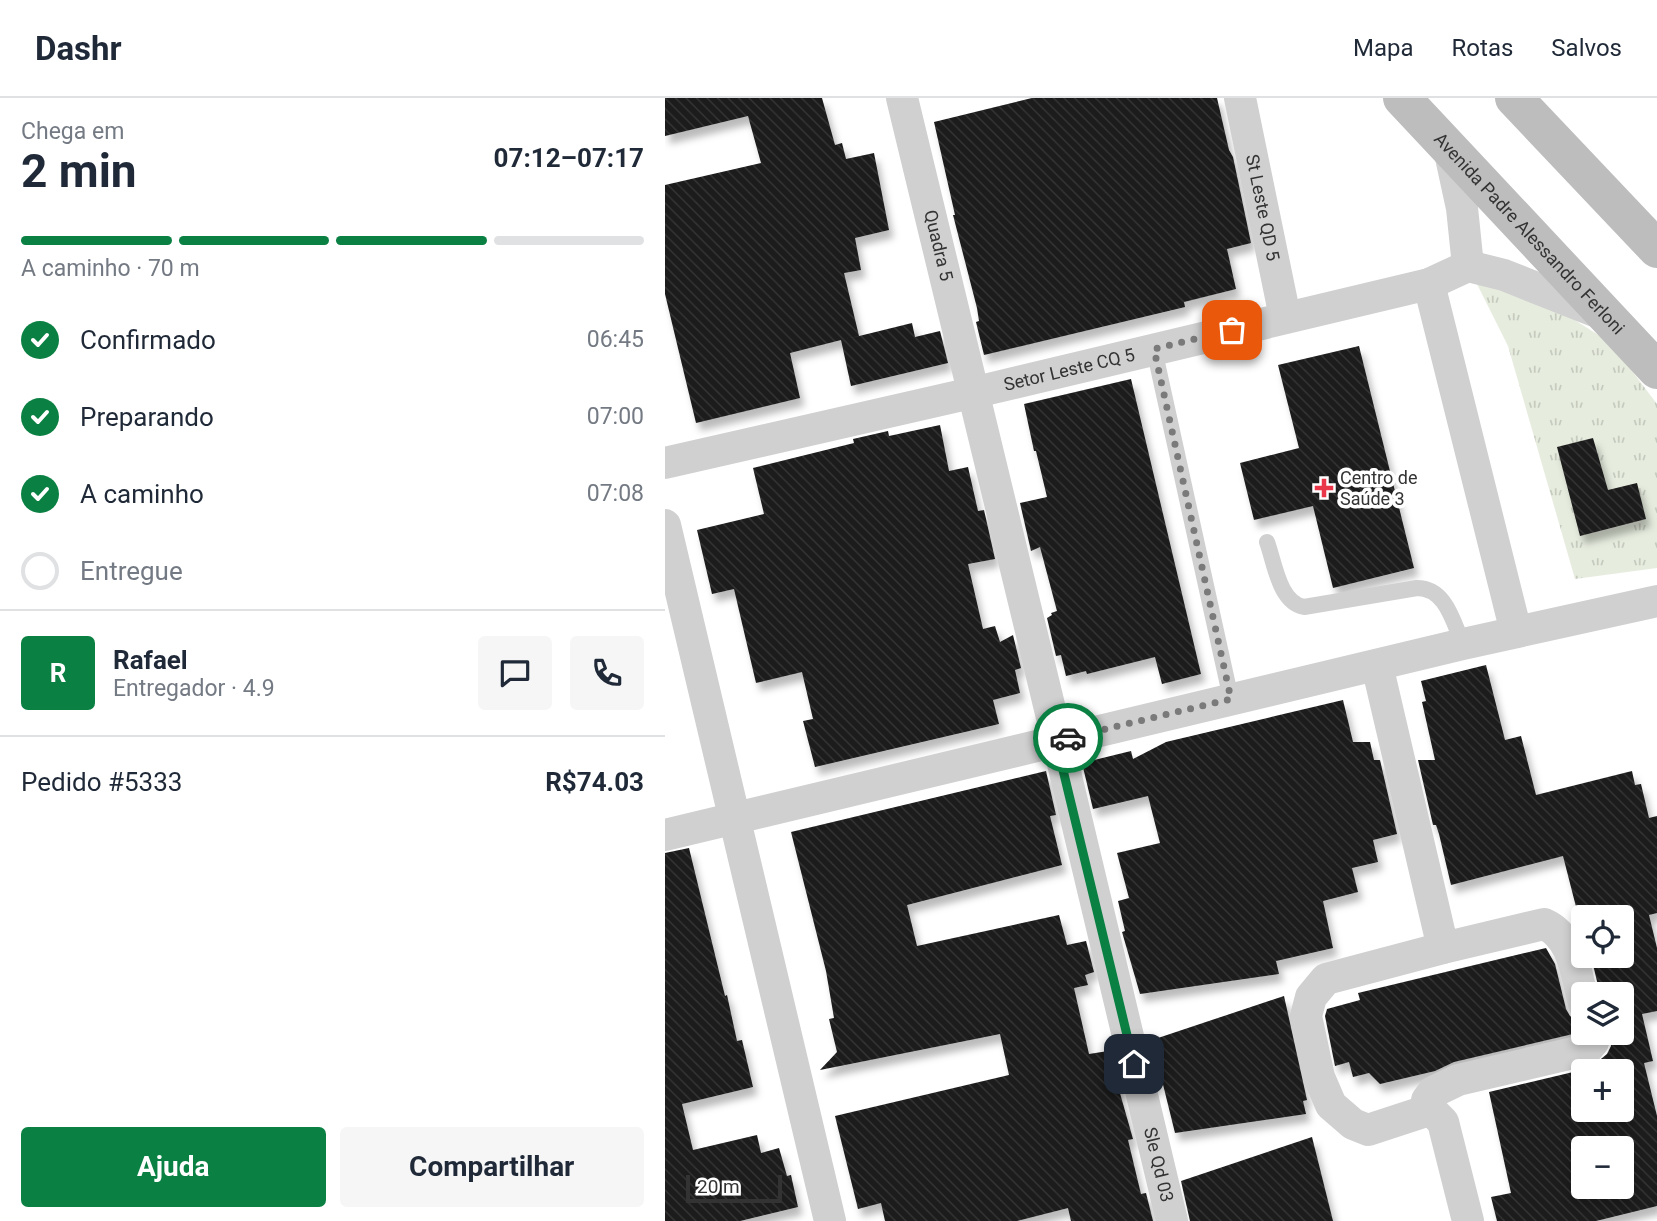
<!DOCTYPE html>
<html lang="pt">
<meta charset="utf-8">
<style>
body{margin:0;font-family:Roboto,sans-serif;background:#f6f6f7;color:#1f2937;height:100vh;display:flex;flex-direction:column;font-size:26px;white-space:nowrap}
*{box-sizing:border-box;margin:0}
p{font-size:23px;color:#747a83}
.icon{flex:none;width:38px;height:38px;fill:none;stroke:currentColor;stroke-width:2;stroke-linecap:round;stroke-linejoin:round}
.map{position:relative;flex:1;overflow:hidden}
.details{display:flex;flex-direction:column;background:#fff;width:665px}
.details>*{flex:none}
.buttons{position:absolute;left:906px;top:807px;display:grid;gap:14px}
.buttons a{display:grid;place-items:center;width:63px;height:63px;border-radius:7px;background:#fff;box-shadow:0 4px 10px #0003;font-size:35px}
.scale{position:absolute;left:21px;bottom:18px;width:96px;box-sizing:border-box;padding-left:7px;border:4px solid #333;border-top:0;font-size:19px;line-height:24px;white-space:nowrap;color:#333;-webkit-text-stroke:5px #fff;paint-order:stroke}
.pin{position:absolute;display:grid;place-items:center;width:60px;height:60px;color:#fff;margin:-30px;border-radius:14px;box-shadow:0 4px 10px #0006}
.courier{position:absolute;display:grid;place-items:center;width:70px;height:70px;margin:-35px;border:5px solid #0b8043;border-radius:50%;background:#fff;color:#222;box-shadow:0 2px 9px #0007}
.head em{font-style:normal;font-weight:700}
.head div{display:flex;flex-direction:column-reverse}
.head{display:flex;align-items:center;justify-content:space-between;height:119px;padding:0 21px}
h1{font-size:46px;font-weight:700;line-height:52px}
.bar{display:grid;grid-template-columns:repeat(4,1fr);gap:10px 7px;align-content:center;height:84px;padding:0 21px}
.bar i{height:9px;border-radius:5px;background:#e0e1e3}
.bar .active{background:#0b8043}
.bar p{grid-column:span 4}
.line{display:flex;align-items:center;gap:18px;padding:0 21px;border-top:2px solid #e0e1e3}
.line div{flex:1}
.round{display:grid;place-items:center;flex:none;width:74px;height:74px;border-radius:7px;background:#f6f6f7}
ol{padding:0 21px;list-style:none}
li{display:flex;align-items:center;gap:21px;height:77px}
li p{margin-inline-start:auto}
li .icon{padding:7px;border-radius:50%;background:#0b8043;color:#fff;stroke-width:4}
li:last-child{color:#747a83}
li i{width:38px;height:38px;border:4px solid #e0e1e3;border-radius:50%}
.action{display:flex;gap:14px;margin-top:auto;padding:14px 21px}
.action a{flex:1;height:80px;border-radius:7px;background:#0b8043;color:#fff;font-size:28px;font-weight:700;line-height:80px;text-align:center}
.action a+a{background:#f6f6f7;color:#1f2937}
header{display:flex;align-items:center;gap:42px;box-sizing:border-box;height:98px;padding:0 35px;background:#fff;border-bottom:2px solid #e0e1e3}
header strong{font-size:33px}
nav{display:flex;gap:38px;margin-inline-start:auto;font-size:24px}
main{display:flex;flex:1;min-height:0}
.map>svg:first-child{display:block}
.grass{fill:url(#grass-tufts)}
.building{fill:url(#building-back-hatch);fill-rule:evenodd;filter:url(#shadow)}
.lines{fill:none;stroke-linecap:round;stroke-linejoin:round}
.service{stroke:#d0d0d0;stroke-width:16}
.minor{stroke:#d0d0d0;stroke-width:32}
.secondary{stroke:#bdbdbd;stroke-width:38}
.done{stroke:#7a7a7a;stroke-width:7;stroke-dasharray:0 12.6}
.route{stroke:#0b8043;stroke-width:9}
.poi-dot{fill:#e93648;stroke:#fff;stroke-width:2.5}
.labels{text-anchor:middle;stroke-width:7;stroke-linejoin:round;paint-order:stroke}
.street-label{font-size:18px;fill:#333;stroke:#fff}
.poi-label{font-size:18px;fill:#333;stroke:#fff;text-anchor:start}
</style>
<header>
<strong>Dashr</strong>
<nav><a>Mapa</a><a>Rotas</a><a>Salvos</a></nav>
</header>
<main>
<section class="details">
<div class="head"><div><h1>2 min</h1><p>Chega em</p></div><em>07:12–07:17</em></div>
<div class="bar"><i class="active"></i><i class="active"></i><i class="active"></i><i></i><p>A caminho · 70 m</p></div>
<ol>
<li><svg class="icon" aria-label="check" viewBox="0 0 24 24"><path d="M5 12l5 5 9-10"/></svg>Confirmado<p>06:45</p></li>
<li><svg class="icon" aria-label="check" viewBox="0 0 24 24"><path d="M5 12l5 5 9-10"/></svg>Preparando<p>07:00</p></li>
<li><svg class="icon" aria-label="check" viewBox="0 0 24 24"><path d="M5 12l5 5 9-10"/></svg>A caminho<p>07:08</p></li>
<li><i></i>Entregue</li>
</ol>
<div class="line" style="height:126px"><b class="round" style="background:#0b8043;color:#fff">R</b><div><b>Rafael</b><p>Entregador · 4.9</p></div><a class="round"><svg class="icon" aria-label="chat" viewBox="0 0 24 24"><path d="M4 5h16v11H9l-5 4z"/></svg></a><a class="round"><svg class="icon" aria-label="phone" viewBox="0 0 24 24"><path d="M5 4h4l2 5-3 2q2 4 5 5l2-3 5 2v4C11 20 4 13 5 4z"/></svg></a></div>
<div class="line" style="height:91px"><div>Pedido #5333</div><b>R$74.03</b></div>
<div class="action"><a>Ajuda</a><a>Compartilhar</a></div>
</section>
<div class="map">
<svg width="992" height="1123" viewBox="0 0 992 1123">
<defs>
<pattern id="grass-tufts" width="24" height="20" patternUnits="userSpaceOnUse" patternTransform="scale(1.75)"><rect width="24" height="20" fill="#e6ecde"/><path d="M3 7l-1-3M5 7V3M7 7l1-3M15 17l-1-3M17 17v-4M19 17l1-3" fill="none" stroke="#c6cbbf"/></pattern>
<pattern id="building-back-hatch" width="6" height="6" patternUnits="userSpaceOnUse" patternTransform="scale(1.75)"><rect width="6" height="6" fill="#1a1a1a"/><path d="M-1 5l2 2M0 0l6 6M5-1l2 2" fill="none" stroke="#333"/></pattern>
<filter id="shadow"><feDropShadow dx="4.5" dy="8" stdDeviation="3.5" flood-color="#0004"/></filter>
</defs>
<rect width="100%" height="100%" fill="#fff"/>
<!-- grass -->
<polygon class="grass" points="803,168 864,193 946,245 992,306 992,470 910,481 843,248"/>
<!-- building -->
<g class="building">
<polygon points="0,0 157,0 170,47 177,45 181,61 209,55 224,132 190,140 196,172 179,175 194,238 178,242 247,225 250,239 275,233 283,265 186,288 176,242 125,255 135,300 31,325 0,196 0,87 96,65 83,18 0,38"/>
<polygon points="367,0 552,0 564,52 568,59 586,145 562,151 571,191 519,204 520,209 319,257 311,224 314,223 312,210 288,117 290,117 269,24"/>
<polygon points="694,248 749,470 668,490 648,408 589,422 575,365 634,350 613,267"/>
<polygon points="466,281 536,576 497,586 490,559 422,576 421,573 401,578 396,557 391,558 382,520 387,517 386,515 392,513 375,449 366,453 355,405 382,399 371,353 369,353 359,306"/>
<polygon points="275,327 284,373 303,369 313,413 319,412 330,461 303,466 318,531 330,528 335,544 348,537 356,570 350,572 355,595 328,602 334,626 150,669 138,623 148,621 137,574 91,585 69,491 47,496 32,432 99,416 88,370 189,345 188,341 223,333 224,338"/>
<polygon points="928,340 943,392 972,385 981,421 915,438 892,349"/>
<path d="M821,567L840,642L856,638L871,697L967,673L970,687L976,686L984,720L992,718V815L984,817L992,850V913L977,916L988,963L979,965L992,1018V1108L931,1123H832L826,1099L846,1095L824,994L925,970L942,956L946,948L945,934H957V896H935L926,858H957V819H919V840L898,758L786,787L774,736L771,727H768L753,662H770L757,604L761,603L756,583ZM919,973H957V1012H919ZM919,1050H957V1088H919Z"/>
<polygon points="678,602 688,644 705,644 709,662 715,662 732,736 708,742 713,764 687,770 693,794 658,803 668,850 611,863 614,876 475,896 457,834 460,833 453,803 464,800 452,755 495,745 483,698 428,711 417,665 466,653 468,661 501,644"/>
<polygon points="381,673 391,717 385,718 397,767 242,807 252,848 394,817 402,847 421,843 429,874 420,877 423,887 409,890 424,956 443,953 468,1041 463,1042 475,1092 476,1096 481,1095 488,1123 406,1123 403,1110 352,1123 220,1123 216,1105 193,1111 170,1018 344,977 335,936 155,972 172,954 164,921 169,920 161,873 126,734"/>
<polygon points="24,750 60,898 62,897 72,943 77,942 88,989 17,1006 28,1052 92,1037 96,1055 114,1050 122,1078 126,1077 133,1109 75,1123 0,1123 0,755"/>
<polygon points="881,850 890,866 901,911 905,918 912,923 908,936 789,964 770,973 715,986 704,975 688,979 684,964 670,968 660,918 662,911 695,902 693,895"/>
<polygon points="619,898 642,1002 638,1003 641,1016 510,1035 487,942"/>
<polygon points="647,1039 668,1123 525,1123 516,1083"/>
</g>
<g class="lines">
<!-- service -->
<g class="service">
<polyline points="489,251 566,601"/>
<path d="M602,444C610,466 614,504 639,509L752,490C781,490 788,524 798,546"/>
</g>
<!-- minor -->
<g class="minor">
<path id="s1" d="M237,0C330,373 417,749 507,1123"/>
<path id="s2" d="M575,0L620,219"/>
<polyline points="784,50 797,110 803,168"/>
<polyline points="803,168 839,177 937,216"/>
<polyline points="764,186 851,534"/>
<path id="s3" d="M0,365L311,294L764,186L803,168"/>
<polyline points="0,427 165,1123"/>
<path d="M712,567L778,850L879,826C909,839 911,877 919,906"/>
<polyline points="0,737 798,546 992,503"/>
<polyline points="778,850 661,881 646,899 641,918 654,979 666,1007 688,1026 703,1032 761,1013 770,1016 778,1024 803,1123"/>
<polyline points="761,1013 762,1002 768,994 793,982 921,952 928,944 926,934"/>
</g>
<!-- secondary -->
<g class="secondary">
<path id="s4" d="M737,0L992,272"/>
<polyline points="849,0 992,151"/>
</g>
</g>
<g class="lines">
<!-- done -->
<polyline class="done" points="403,640 566,601 489,251 567,232"/>
<!-- route -->
<polyline class="route" points="403,640 391,643 469,966"/>
</g>
<!-- markers -->
<path class="poi-dot" d="M655.5 379.5h7v7h7v7h-7v7h-7v-7h-7v-7h7z"/>
<g class="labels">
<!-- street labels -->
<g class="street-label">
<text dy="6" stroke="none"><textPath href="#s2" startOffset="112">St Leste QD 5</textPath></text>
<text dy="6" stroke="none"><textPath href="#s4" startOffset="186">Avenida Padre Alessandro Ferloni</textPath></text>
<text dy="6" stroke="none"><textPath href="#s1" startOffset="152">Quadra 5</textPath></text>
<text dy="6" stroke="none"><textPath href="#s3" startOffset="415">Setor Leste CQ 5</textPath></text>
<text dy="6" stroke="none"><textPath href="#s1" startOffset="1097">Sle Qd 03</textPath></text>
</g>
<!-- poi labels -->
<g class="poi-label">
<text x="675" y="386">Centro de<tspan x="675" dy="21">Saúde 3</tspan></text>
</g>
</g>
</svg>
<div class="buttons">
<a><svg class="icon" aria-label="locate" viewBox="0 0 24 24"><circle cx="12" cy="12" r="6"/><path d="M12 2v4M12 18v4M2 12h4M18 12h4"/></svg></a>
<a><svg class="icon" aria-label="layers" viewBox="0 0 24 24"><path d="M12 4l9 5-9 5-9-5zM3 14l9 5 9-5"/></svg></a>
<a>+</a>
<a>−</a>
</div>
<div class="scale">20 m</div>
<div class="pin" style="left:567px;top:232px;background:#ea580c"><svg class="icon" aria-label="bag" viewBox="0 0 24 24"><path d="M5 8h14l-1 12H6zM9 8a3 3 0 0 1 6 0"/></svg></div>
<div class="pin" style="left:469px;top:966px;background:#1f2937"><svg class="icon" aria-label="home" viewBox="0 0 24 24"><path d="M3 11l9-7 9 7M6 9v11h12V9"/></svg></div>
<div class="courier" style="left:403px;top:640px"><svg class="icon" aria-label="car" viewBox="0 0 24 24"><path d="M5 17H2v-5l4-1 3-4h7l3 4 3 1v5h-3M9 17h6M6 11h13"/><circle cx="7" cy="17" r="2"/><circle cx="17" cy="17" r="2"/></svg></div>
</div>
</main>
